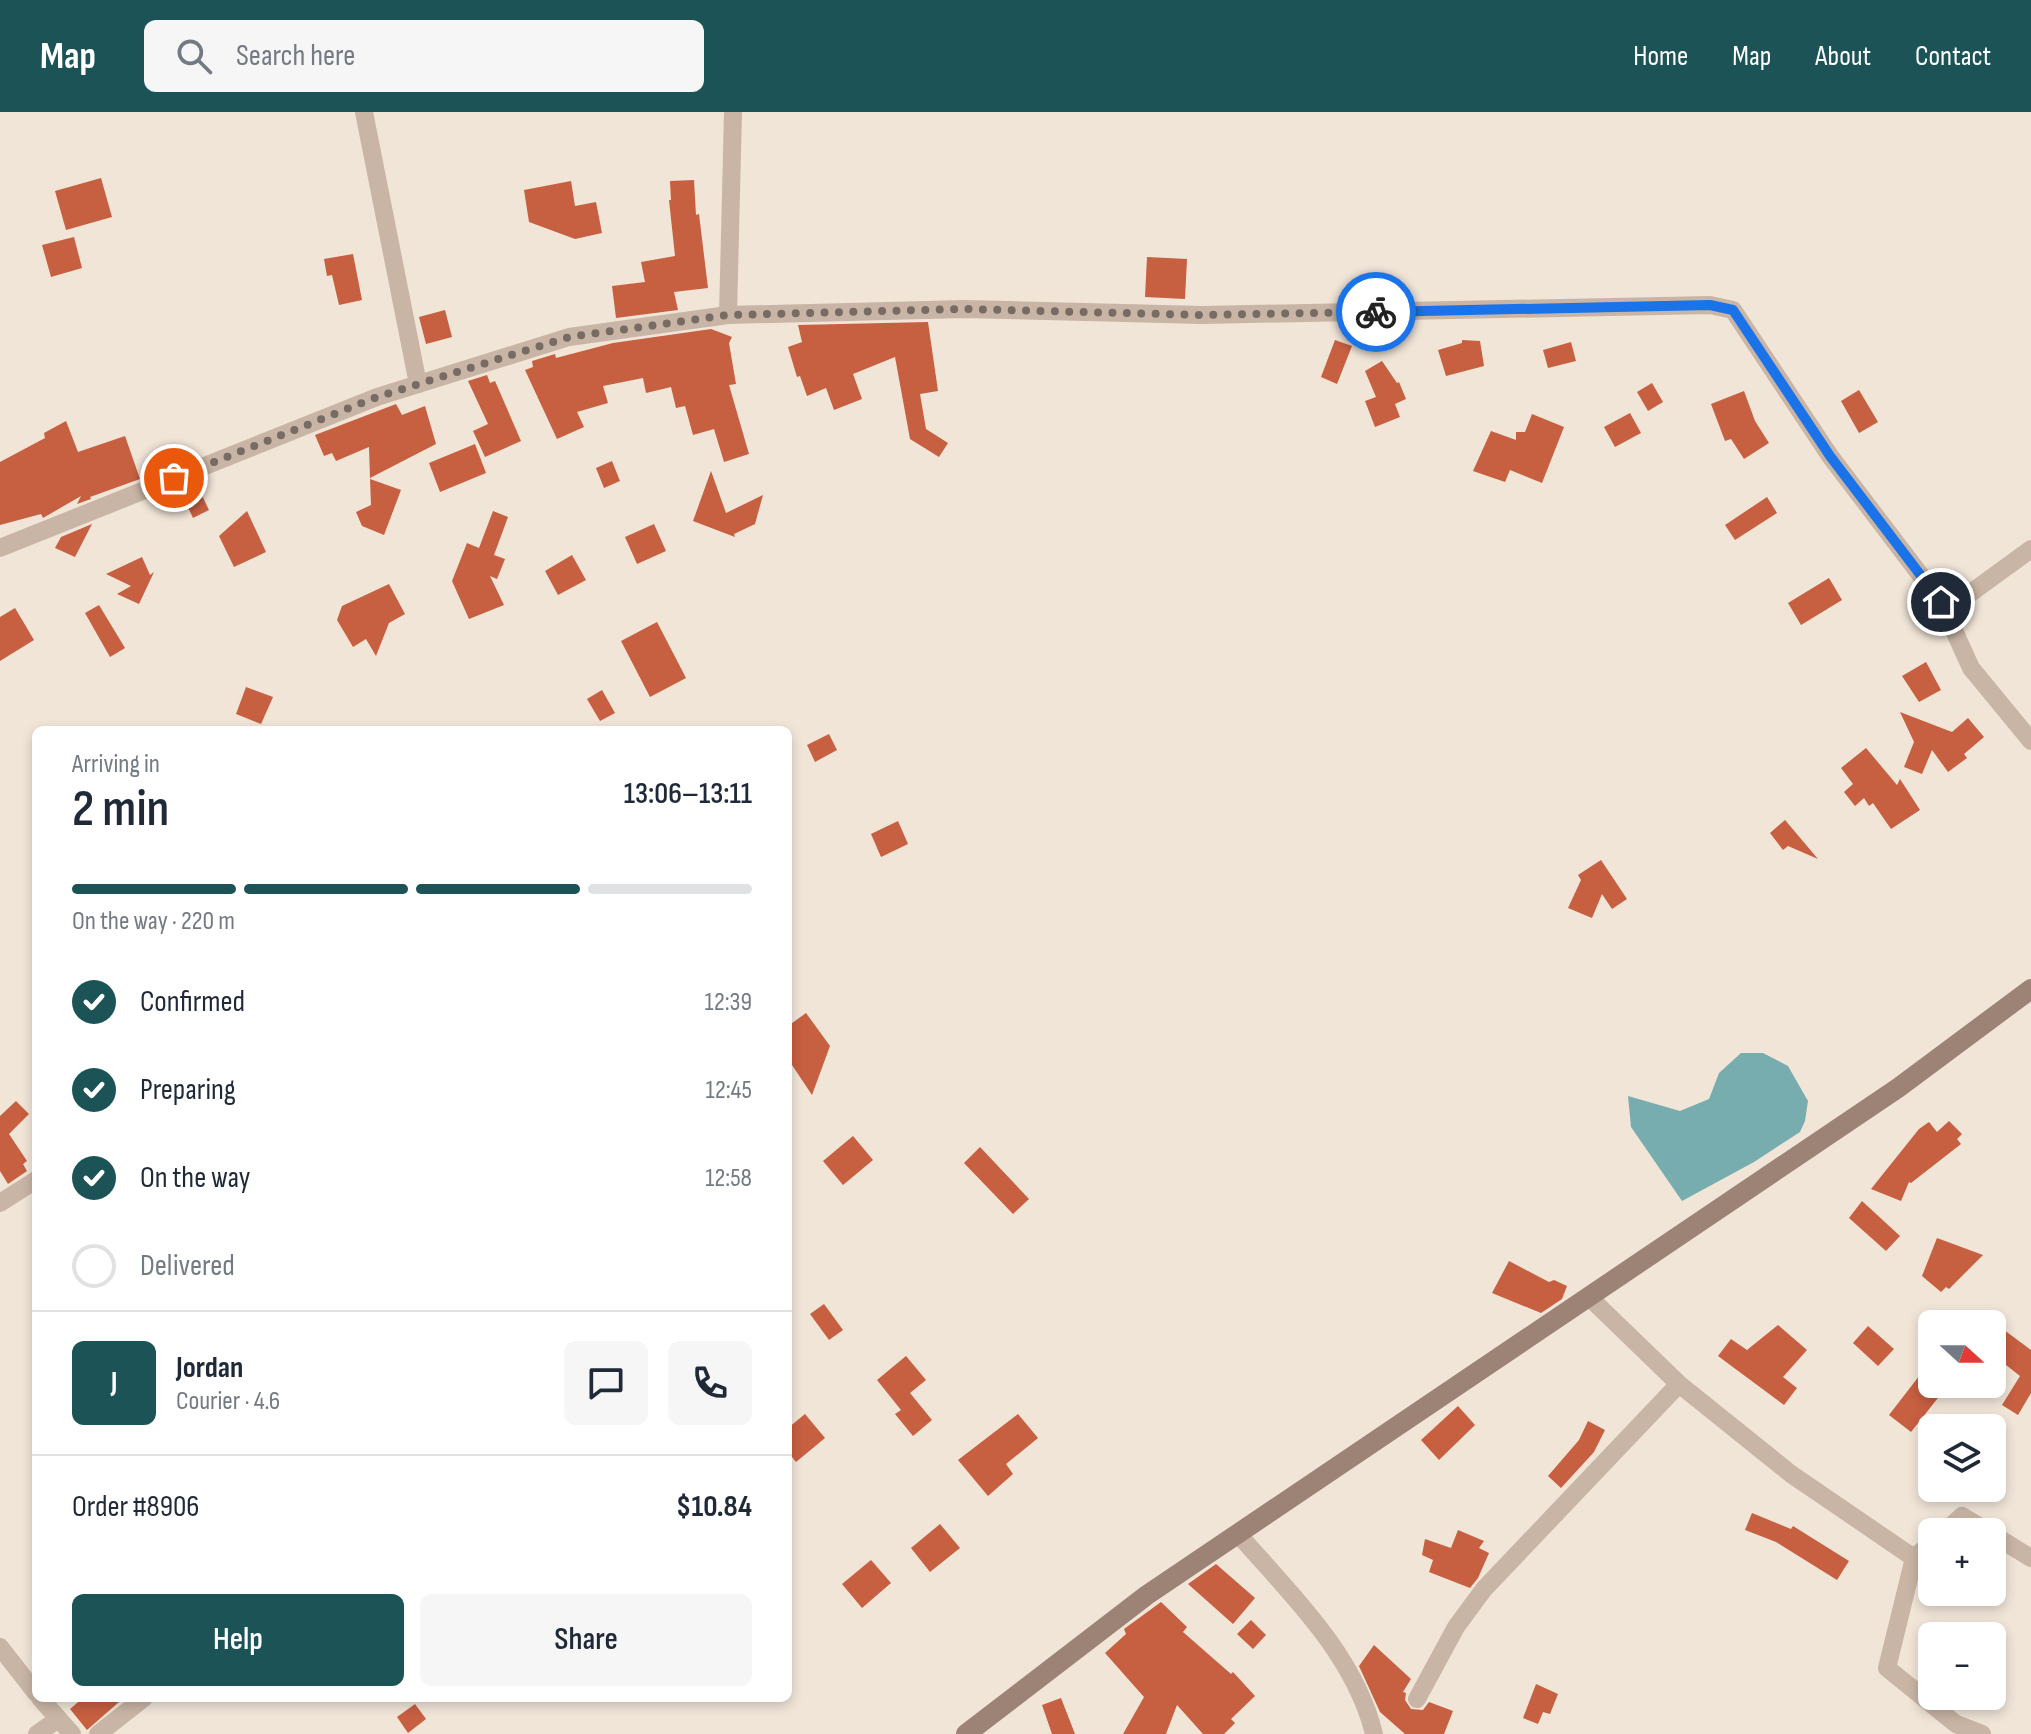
<!DOCTYPE html>
<meta charset="utf-8">
<style>
body{margin:0;font-family:"Sofia Sans Condensed",sans-serif;background:#f6f6f7;color:#1f2937;height:100vh;display:flex;flex-direction:column;font-size:30px;white-space:nowrap}
*{box-sizing:border-box;margin:0}
p{font-size:26px;color:#747a83}
.icon{flex:none;width:44px;height:44px;fill:none;stroke:currentColor;stroke-width:2;stroke-linecap:round;stroke-linejoin:round}
.map{position:relative;flex:1;overflow:hidden}
.details{position:absolute;left:32px;top:614px;width:760px;height:976px;display:flex;flex-direction:column;background:#fff;border-radius:12px;box-shadow:0 4px 12px #0003}
.details>*{flex:none}
.needle{width:52px;rotate:111deg}
.controls{position:absolute;left:1918px;top:1198px;display:grid;gap:16px}
.controls a{display:grid;place-items:center;width:88px;height:88px;border-radius:12px;background:#fff;box-shadow:0 4px 12px #0003;font-size:40px}
.pin{position:absolute;display:grid;place-items:center;width:68px;height:68px;color:#fff;margin:-34px;border:4px solid #fff;border-radius:50%;box-shadow:0 2px 8px #0007}
.courier{position:absolute;display:grid;place-items:center;width:80px;height:80px;margin:-40px;border:6px solid #1a73e8;border-radius:50%;background:#fff;color:#222;box-shadow:0 2px 10px #0007}
.overview em{font-style:normal;font-weight:600}
.overview div{display:flex;flex-direction:column-reverse}
.overview{display:flex;align-items:center;justify-content:space-between;height:136px;padding:0 40px}
h1{font-size:52px;font-weight:600;line-height:60px}
.bar{display:grid;grid-template-columns:repeat(4,1fr);gap:12px 8px;align-content:center;height:96px;padding:0 40px}
.bar i{height:10px;border-radius:6px;background:#e0e1e3}
.bar .on{background:#1b5356}
.bar p{grid-column:span 4}
.line{display:flex;align-items:center;gap:20px;padding:0 40px;border-top:2px solid #e0e1e3}
.line div{flex:1}
.round{display:grid;place-items:center;flex:none;width:84px;height:84px;border-radius:12px;background:#f6f6f7}
ol{padding:0 40px;list-style:none}
li{display:flex;align-items:center;gap:24px;height:88px}
li p{margin-inline-start:auto}
li .icon{padding:8px;border-radius:50%;background:#1b5356;color:#fff;stroke-width:4}
li:last-child{color:#747a83}
li i{width:44px;height:44px;border:4px solid #e0e1e3;border-radius:50%}
.cta{display:flex;gap:16px;margin-top:auto;padding:16px 40px}
.cta a{flex:1;height:92px;border-radius:12px;background:#1b5356;color:#fff;font-size:32px;font-weight:600;line-height:92px;text-align:center}
.cta a+a{background:#f6f6f7;color:#1f2937}
header{display:flex;align-items:center;gap:48px;box-sizing:border-box;height:112px;padding:0 40px;background:#1b5356;color:#fff}
header strong{font-size:38px}
nav{display:flex;gap:44px;margin-inline-start:auto;font-size:28px}
.search{width:560px;height:72px;background:#f6f6f7;display:flex;align-items:center;gap:20px;box-sizing:border-box;padding:0 28px;border-radius:12px;color:#747a83;font-size:30px}
.map>svg:first-child{display:block}
.water{fill:#77adae}
.building{fill:#c75f41}
.lines{fill:none;stroke-linecap:round;stroke-linejoin:round}
.street{stroke:#c9b5a5;stroke-width:18}
.secondary{stroke:#9d8376;stroke-width:20}
.done{stroke:#776b64;stroke-width:8;stroke-dasharray:0 14.4}
.route{stroke:#1a73e8;stroke-width:10}
</style>
<header>
<strong>Map</strong>
<div class="search"><svg class="icon" aria-label="search" viewBox="0 0 24 24"><circle cx="10" cy="10" r="6"/><path d="M15 15l6 6"/></svg>Search here</div>
<nav><a>Home</a><a>Map</a><a>About</a><a>Contact</a></nav>
</header>
<div class="map">
<svg width="2031" height="1622" viewBox="0 0 2031 1622">
<rect width="100%" height="100%" fill="#f1e5d8"/>
<!-- water -->
<polygon class="water" points="1741,941 1763,941 1788,954 1808,989 1805,1009 1800,1020 1754,1050 1682,1089 1631,1015 1628,984 1680,999 1709,987 1719,961"/>
<!-- building -->
<g class="building">
<polygon points="101,66 112,105 66,118 55,79"/>
<polygon points="694,68 696,103 699,102 708,176 674,180 678,198 616,206 612,174 645,170 641,150 675,144 669,88 671,88 670,69"/>
<polygon points="571,69 575,94 596,90 602,121 575,127 529,110 524,78"/>
<polygon points="74,125 82,156 51,165 42,133"/>
<polygon points="353,142 362,188 339,193 332,163 327,164 324,147"/>
<polygon points="1147,145 1187,147 1185,187 1145,185"/>
<polygon points="445,198 452,225 426,232 419,205"/>
<polygon points="928,210 938,279 920,282 926,317 948,331 939,345 910,327 895,245 853,262 862,287 834,298 826,276 807,284 800,264 797,265 788,235 802,230 798,213"/>
<polygon points="711,217 732,225 729,231 736,272 729,273 749,342 724,350 714,317 693,323 685,294 676,296 671,275 646,281 643,266 603,274 608,291 577,300 584,315 557,327 525,258 533,255 532,249 555,242 556,246 613,231"/>
<polygon points="1335,228 1352,234 1337,272 1321,265"/>
<polygon points="1462,228 1480,229 1484,254 1446,264 1438,238 1462,231"/>
<polygon points="1571,230 1576,249 1548,256 1543,238"/>
<polygon points="1382,249 1397,271 1399,270 1406,287 1395,292 1400,305 1375,315 1365,289 1376,285 1365,259"/>
<polygon points="487,263 490,271 495,269 521,329 485,345 473,319 488,312 468,269"/>
<polygon points="1652,271 1663,290 1648,299 1637,280"/>
<polygon points="1859,278 1878,310 1859,321 1841,289"/>
<polygon points="1744,279 1755,309 1769,331 1744,347 1731,327 1725,329 1711,292"/>
<polygon points="396,292 402,303 425,294 436,332 370,366 369,335 336,349 332,341 324,344 315,323"/>
<polygon points="1630,301 1641,321 1615,335 1604,315"/>
<polygon points="1532,302 1564,315 1542,371 1510,358 1505,370 1473,359 1491,319 1516,328 1516,320 1525,320"/>
<polygon points="66,309 78,340 125,324 140,367 90,385 91,387 77,392 81,384 43,406 41,402 0,413 0,350 45,326 44,321"/>
<polygon points="475,332 486,361 440,380 429,351"/>
<polygon points="612,349 620,369 604,376 596,356"/>
<polygon points="711,359 726,401 763,383 755,412 734,422 735,425 693,409"/>
<polygon points="370,367 401,378 384,423 362,414 356,400 371,393"/>
<polygon points="196,371 209,398 193,406 180,378"/>
<polygon points="1767,385 1777,401 1735,428 1725,413"/>
<polygon points="247,399 266,440 234,455 219,424"/>
<polygon points="493,399 508,405 494,443 505,447 497,467 490,464 504,493 469,507 452,469 467,431 479,436"/>
<polygon points="92,412 75,445 55,436 61,425"/>
<polygon points="654,412 666,439 637,452 625,425"/>
<polygon points="572,443 586,468 558,483 545,459"/>
<polygon points="142,445 150,463 154,460 139,492 117,482 131,474 106,462"/>
<polygon points="1829,466 1842,488 1801,513 1788,491"/>
<polygon points="389,472 405,502 389,511 376,544 366,527 353,535 337,508 342,494"/>
<polygon points="99,493 125,536 110,545 85,501"/>
<polygon points="15,496 34,528 0,549 0,505"/>
<polygon points="657,510 686,566 650,585 621,529"/>
<polygon points="1926,550 1941,578 1919,590 1902,564"/>
<polygon points="246,575 273,585 261,612 236,602"/>
<polygon points="602,578 615,601 600,609 587,587"/>
<polygon points="1900,600 1952,620 1968,606 1984,625 1964,642 1967,646 1948,660 1932,638 1922,662 1904,655 1914,630"/>
<polygon points="829,622 837,638 815,650 807,633"/>
<polygon points="1866,636 1897,673 1900,667 1920,698 1891,717 1873,691 1869,694 1864,686 1855,694 1844,680 1853,672 1841,656"/>
<polygon points="1785,708 1818,747 1788,734 1783,738 1770,721"/>
<polygon points="898,709 908,732 881,745 871,722"/>
<polygon points="1601,748 1627,787 1612,797 1602,782 1592,806 1568,796 1581,768 1578,763"/>
<polygon points="806,901 830,934 812,983 788,947 788,914"/>
<polygon points="16,989 29,1002 9,1022 27,1049 23,1052 27,1059 8,1072 0,1059 0,1004"/>
<polygon points="1949,1009 1962,1022 1957,1027 1961,1032 1911,1071 1909,1070 1901,1089 1871,1077 1919,1017 1929,1010 1937,1020"/>
<polygon points="853,1024 873,1048 843,1073 823,1049"/>
<polygon points="980,1035 1029,1087 1013,1102 964,1051"/>
<polygon points="1862,1089 1900,1124 1886,1139 1849,1106"/>
<polygon points="1937,1126 1983,1143 1949,1177 1946,1175 1941,1180 1922,1164"/>
<polygon points="1509,1149 1549,1170 1554,1168 1567,1174 1562,1187 1541,1201 1492,1181"/>
<polygon points="824,1192 843,1218 829,1228 810,1202"/>
<polygon points="1992,1209 2031,1238 2031,1281 2018,1303 2002,1293 2020,1264 1992,1242"/>
<polygon points="1778,1213 1807,1238 1783,1265 1797,1276 1784,1293 1718,1244 1731,1227 1747,1238"/>
<polygon points="1868,1214 1894,1237 1878,1254 1853,1231"/>
<polygon points="906,1244 926,1268 910,1281 932,1308 913,1324 895,1302 901,1298 877,1268"/>
<polygon points="1923,1259 1932,1266 1932,1272 1939,1272 1945,1277 1911,1320 1889,1303"/>
<polygon points="1458,1294 1475,1313 1439,1348 1421,1328"/>
<polygon points="805,1302 825,1326 796,1350 788,1340 788,1316"/>
<polygon points="1018,1302 1038,1326 1006,1352 1013,1362 988,1384 958,1348"/>
<polygon points="1588,1309 1605,1318 1594,1340 1561,1376 1548,1364 1579,1328"/>
<polygon points="1752,1401 1791,1417 1793,1414 1849,1449 1837,1468 1776,1430 1745,1418"/>
<polygon points="940,1412 960,1436 930,1460 911,1436"/>
<polygon points="1458,1418 1484,1429 1479,1436 1489,1441 1478,1466 1470,1476 1429,1460 1433,1448 1422,1443 1425,1427 1451,1436"/>
<polygon points="871,1448 891,1471 862,1496 842,1472"/>
<polygon points="1216,1452 1255,1486 1233,1512 1188,1472"/>
<polygon points="1161,1490 1187,1515 1183,1520 1231,1562 1233,1560 1255,1584 1231,1607 1235,1611 1224,1622 1203,1622 1177,1593 1166,1622 1123,1622 1144,1585 1105,1541 1126,1522 1124,1517"/>
<polygon points="1251,1508 1266,1523 1253,1537 1237,1522"/>
<polygon points="1374,1533 1411,1567 1403,1580 1406,1581 1405,1588 1411,1597 1423,1598 1429,1590 1453,1599 1444,1622 1405,1622 1380,1600 1359,1554"/>
<polygon points="1536,1572 1558,1582 1550,1602 1543,1600 1538,1612 1523,1606"/>
<polygon points="83,1586 116,1586 119,1590 87,1618 70,1597"/>
<polygon points="1061,1586 1075,1622 1052,1622 1042,1593"/>
<polygon points="415,1592 426,1607 408,1621 397,1605"/>
</g>
<g class="lines">
<!-- street -->
<g class="street">
<polyline points="364,0 418,272"/>
<polyline points="728,203 733,0"/>
<polyline points="0,436 377,285 569,225 728,203 964,197 1202,203 1710,193 1733,198 1830,344 1941,490 1971,556 2031,629"/>
<polyline points="1941,490 1961,488 2031,437"/>
<polyline points="0,1091 36,1068"/>
<polyline points="1589,1185 1679,1272 1791,1362 1914,1446"/>
<polyline points="1944,1420 1962,1404 1989,1420"/>
<path d="M1238,1422C1290,1481 1355,1543 1374,1622"/>
<polyline points="1992,1422 2031,1446"/>
<polyline points="1932,1430 1914,1446 1887,1556 1956,1612 1982,1622"/>
<polyline points="0,1535 36,1581"/>
<polyline points="40,1586 72,1622"/>
<polyline points="1417,1587 1456,1515 1484,1477 1679,1272"/>
<polyline points="37,1622 58,1607"/>
<polyline points="98,1622 144,1586"/>
</g>
<!-- secondary -->
<polyline class="secondary" points="966,1622 1147,1483 1898,976 2031,877"/>
</g>
<g class="lines">
<!-- done -->
<polyline class="done" points="174,366 377,285 569,225 728,203 964,197 1202,203 1376,200"/>
<!-- route -->
<polyline class="route" points="1376,200 1710,193 1733,198 1830,344 1941,490"/>
</g>
</svg>
<div class="controls">
<a><svg class="needle" viewBox="-14 -14 28 28"><path d="M0-13l5 13h-10z" fill="#e53935"/><path d="M0 13l5-13h-10z" fill="#747a83"/></svg></a>
<a><svg class="icon" aria-label="layers" viewBox="0 0 24 24"><path d="M12 4l9 5-9 5-9-5zM3 14l9 5 9-5"/></svg></a>
<a>+</a>
<a>−</a>
</div>
<div class="pin" style="left:174px;top:366px;background:#ea580c"><svg class="icon" aria-label="bag" viewBox="0 0 24 24"><path d="M5 8h14l-1 12H6zM9 8a3 3 0 0 1 6 0"/></svg></div>
<div class="pin" style="left:1941px;top:490px;background:#1f2937"><svg class="icon" aria-label="home" viewBox="0 0 24 24"><path d="M3 11l9-7 9 7M6 9v11h12V9"/></svg></div>
<div class="courier" style="left:1376px;top:200px"><svg class="icon" aria-label="bike" viewBox="0 0 24 24"><circle cx="6" cy="16" r="4"/><circle cx="18" cy="16" r="4"/><path d="M6 16l4-8h5l3 8M10 8l3 8H6M13 5h3"/></svg></div>
<section class="details">
<div class="overview"><div><h1>2 min</h1><p>Arriving in</p></div><em>13:06–13:11</em></div>
<div class="bar"><i class="on"></i><i class="on"></i><i class="on"></i><i></i><p>On the way · 220 m</p></div>
<ol>
<li><svg class="icon" aria-label="check" viewBox="0 0 24 24"><path d="M5 12l5 5 9-10"/></svg>Confirmed<p>12:39</p></li>
<li><svg class="icon" aria-label="check" viewBox="0 0 24 24"><path d="M5 12l5 5 9-10"/></svg>Preparing<p>12:45</p></li>
<li><svg class="icon" aria-label="check" viewBox="0 0 24 24"><path d="M5 12l5 5 9-10"/></svg>On the way<p>12:58</p></li>
<li><i></i>Delivered</li>
</ol>
<div class="line" style="height:144px"><b class="round" style="background:#1b5356;color:#fff">J</b><div><b>Jordan</b><p>Courier · 4.6</p></div><a class="round"><svg class="icon" aria-label="chat" viewBox="0 0 24 24"><path d="M4 5h16v11H9l-5 4z"/></svg></a><a class="round"><svg class="icon" aria-label="phone" viewBox="0 0 24 24"><path d="M5 4h4l2 5-3 2q2 4 5 5l2-3 5 2v4C11 20 4 13 5 4z"/></svg></a></div>
<div class="line" style="height:104px"><div>Order #8906</div><b>$10.84</b></div>
<div class="cta"><a>Help</a><a>Share</a></div>
</section>
</div>
